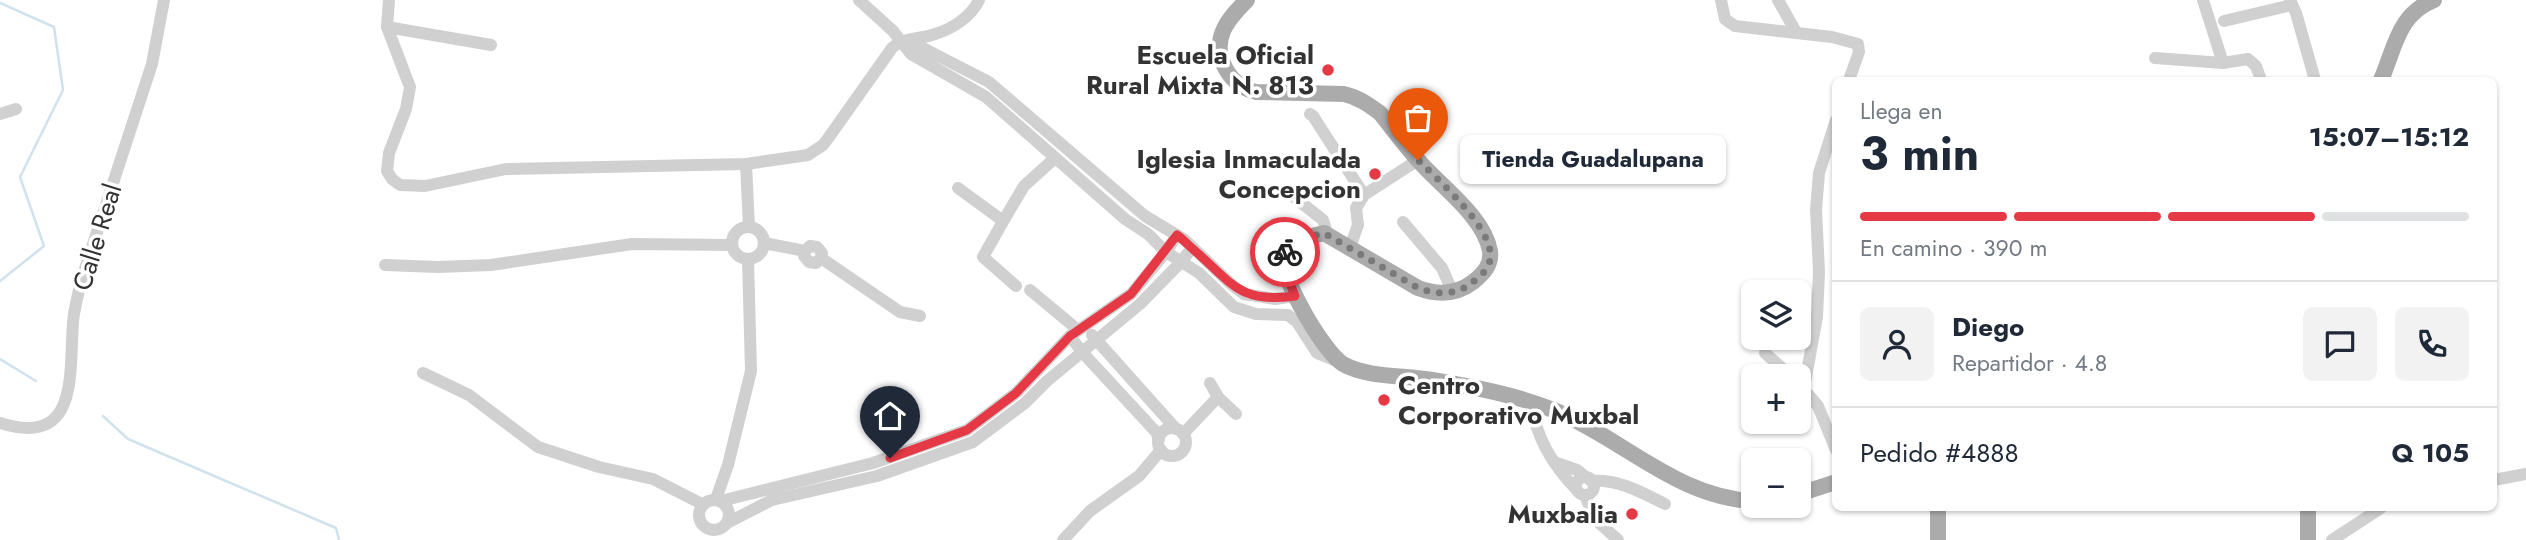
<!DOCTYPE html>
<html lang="es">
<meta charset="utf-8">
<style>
body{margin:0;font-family:Jost,sans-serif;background:#f2f2f3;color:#1f2937;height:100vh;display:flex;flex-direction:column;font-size:26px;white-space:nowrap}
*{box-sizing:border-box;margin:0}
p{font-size:23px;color:#747a83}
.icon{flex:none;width:38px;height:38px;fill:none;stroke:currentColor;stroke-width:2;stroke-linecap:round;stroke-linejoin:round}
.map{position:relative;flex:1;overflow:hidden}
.details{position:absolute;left:1832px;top:77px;width:665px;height:434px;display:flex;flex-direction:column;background:#fff;border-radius:10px;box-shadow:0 2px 5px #0004}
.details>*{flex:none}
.buttons{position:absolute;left:1741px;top:280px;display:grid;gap:14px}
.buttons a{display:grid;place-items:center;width:70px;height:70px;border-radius:10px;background:#fff;box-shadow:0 2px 5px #0004;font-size:35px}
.pin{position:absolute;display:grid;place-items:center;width:60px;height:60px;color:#fff;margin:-72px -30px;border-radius:50% 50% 50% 0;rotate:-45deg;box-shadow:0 0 7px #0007}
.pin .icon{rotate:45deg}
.courier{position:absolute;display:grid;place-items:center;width:70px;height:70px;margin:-35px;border:5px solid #e63946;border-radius:50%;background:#fff;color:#222;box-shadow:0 2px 9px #0007}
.bubble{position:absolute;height:49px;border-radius:10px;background:#fff;box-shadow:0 2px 5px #0004;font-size:23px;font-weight:700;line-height:49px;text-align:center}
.summary em{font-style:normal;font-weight:700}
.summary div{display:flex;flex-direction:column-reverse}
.summary{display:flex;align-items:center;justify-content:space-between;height:119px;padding:0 28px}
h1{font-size:46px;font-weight:700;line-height:52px}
.bar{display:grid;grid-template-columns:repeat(4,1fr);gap:10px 7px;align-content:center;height:84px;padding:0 28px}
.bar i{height:9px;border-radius:5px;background:#e0e1e3}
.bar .active{background:#e63946}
.bar p{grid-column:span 4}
.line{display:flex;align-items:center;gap:18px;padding:0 28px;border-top:2px solid #e0e1e3}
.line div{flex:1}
.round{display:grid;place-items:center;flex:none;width:74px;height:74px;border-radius:10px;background:#f2f2f3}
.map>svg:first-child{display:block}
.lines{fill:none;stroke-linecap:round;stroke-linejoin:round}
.stream{stroke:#cfe2ee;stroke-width:2.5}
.minor{stroke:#d0d0d0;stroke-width:12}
.major{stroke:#ababab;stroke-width:16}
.done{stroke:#7a7a7a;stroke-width:7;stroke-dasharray:0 12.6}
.route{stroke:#e63946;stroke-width:9}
.poi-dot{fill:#e63946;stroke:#fff;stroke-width:2.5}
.labels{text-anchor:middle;stroke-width:7;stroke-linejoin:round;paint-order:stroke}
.poi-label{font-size:26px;font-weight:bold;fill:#333;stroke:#fff;text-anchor:end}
.street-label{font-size:26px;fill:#333;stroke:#fff}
</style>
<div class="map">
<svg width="2526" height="540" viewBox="0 0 2526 540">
<rect width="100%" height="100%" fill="#fff"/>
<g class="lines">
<!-- stream -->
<g class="stream">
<polyline points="0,3 54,27 63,90 20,177 44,246 0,281"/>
<polyline points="0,359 36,381"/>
<polyline points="103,416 128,439 336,528 339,540"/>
</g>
<!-- minor -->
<g class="minor">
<path d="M389,0L387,27L410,87L406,109L389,153L387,171L392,179L400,185L425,186L506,169L746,164L808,155L823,145L829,137L892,48C906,36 918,40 935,34C952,29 971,17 979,0"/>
<polyline points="859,0 893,31 911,54 986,97 1125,219 1148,234 1166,252 1199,273 1234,307 1256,314 1288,315 1297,322 1317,353 1339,362"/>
<polyline points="1721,0 1725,19 1735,26 1832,37 1858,44 1859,52 1849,80"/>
<polyline points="1778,0 1796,32"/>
<polyline points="2203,0 2223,63"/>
<polyline points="2290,0 2296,13 2315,80"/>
<polyline points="2224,21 2292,5"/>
<polyline points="387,27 491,45"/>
<polyline points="904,42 917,45 989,82 1145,216 1185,240 1232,285 1244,294 1275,299 1295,296"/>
<polyline points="2155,58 2223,63 2248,59 2256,66 2261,80"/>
<polyline points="0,114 16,109"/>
<polyline points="1310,114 1313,116 1364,195"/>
<polyline points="746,164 749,227"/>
<polyline points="958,188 999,218 1005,218 1024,186 1055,158"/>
<polyline points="1289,193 1323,220 1328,236"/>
<polyline points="1005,218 983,257 1016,286"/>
<polyline points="1403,222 1442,268 1453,293"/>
<circle cx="748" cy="243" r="16"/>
<polyline points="764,243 805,251"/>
<polyline points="1349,250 1358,225 1356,208 1364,195 1418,160"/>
<polyline points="821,258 816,263 809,262 804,256 805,251 810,246 817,247 822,253 821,258 900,312 920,316"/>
<polyline points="385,265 438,267 491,265 632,244 732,245"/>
<polyline points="1030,290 1078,330"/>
<polyline points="1092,335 1176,429"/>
<polyline points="1070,336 1082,352 1156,432 1159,439"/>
<polyline points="1765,353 1791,376"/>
<polyline points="423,373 469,395 538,447 599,467 653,479 702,504"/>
<polyline points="1799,384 1818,406 1836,450"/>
<polyline points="1804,388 1817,317 1819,272 1816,210 1819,173 1836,120"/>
<polyline points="1218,397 1236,414"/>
<path d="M1531,403C1536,437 1553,466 1577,490"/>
<path d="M0,423C80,448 69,373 73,322C74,309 78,297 80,284L152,64L164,0"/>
<circle cx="1172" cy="442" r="14"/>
<polyline points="1183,434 1218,397 1210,383"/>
<polyline points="1554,462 1577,470 1587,478"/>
<circle cx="1585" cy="486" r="9"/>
<polyline points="2494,480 2526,474"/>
<path d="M1591,481C1619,479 1641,492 1665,504"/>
<polyline points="1585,495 1594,518 1618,540"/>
<polyline points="716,499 728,465 751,371 748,259"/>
<circle cx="714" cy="515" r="15"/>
<polyline points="721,501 873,463 967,430 1016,393 1070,336 1131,294 1166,252 1177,235"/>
<polyline points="727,523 772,500 877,476 973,442 1025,403 1047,381 1140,304 1181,262 1192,248"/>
<polyline points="1063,540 1090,511 1139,476 1161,450"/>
<polyline points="2332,540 2381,508"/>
</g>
<!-- major -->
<g class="major">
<path d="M1247,0C1238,9 1228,19 1223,31C1212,57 1231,87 1256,92L1344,94C1358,97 1369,105 1380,113C1392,128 1404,144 1417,159C1439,185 1484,216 1490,251C1492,265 1483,274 1473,282C1456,295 1437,295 1418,288L1324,233L1293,241C1288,246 1284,251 1283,259C1283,282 1324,352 1343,364C1368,378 1404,375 1432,380C1474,387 1517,395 1556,411C1623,439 1678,498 1754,501"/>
<path d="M2381,80C2395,48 2398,14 2434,0"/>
<polyline points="1799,494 1836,482"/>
<polyline points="1938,540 1938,508"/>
<polyline points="2308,540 2308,508"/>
</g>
</g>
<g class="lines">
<!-- done -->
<path class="done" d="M1285,252L1293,241L1324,233L1418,288C1435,294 1454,296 1470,284C1478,278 1488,271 1490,260C1496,230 1438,180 1418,160"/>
<!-- route -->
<path class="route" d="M890,458L967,430L1016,393L1070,336L1131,294L1177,235C1184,240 1188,245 1194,250C1232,283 1240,304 1295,296L1284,268L1285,252"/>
</g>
<!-- markers -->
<g class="poi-dot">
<circle cx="1328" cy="70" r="7"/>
<circle cx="1375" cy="174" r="7"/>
<circle cx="1384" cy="400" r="7"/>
<circle cx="1632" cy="514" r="7"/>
</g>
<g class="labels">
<!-- poi labels -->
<g class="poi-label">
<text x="1314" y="64">Escuela Oficial<tspan x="1314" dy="30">Rural Mixta N. 813</tspan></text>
<text x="1361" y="168">Iglesia Inmaculada<tspan x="1361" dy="30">Concepcion</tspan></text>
<text x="1398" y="394" text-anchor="start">Centro<tspan x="1398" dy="30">Corporativo Muxbal</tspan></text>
<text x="1618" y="523">Muxbalia</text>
</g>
<!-- street labels -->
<g class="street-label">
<text transform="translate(97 237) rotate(-73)" y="9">Calle Real</text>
</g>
</g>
</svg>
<div class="buttons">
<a><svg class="icon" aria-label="layers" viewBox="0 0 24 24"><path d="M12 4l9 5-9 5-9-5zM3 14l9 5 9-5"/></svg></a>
<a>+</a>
<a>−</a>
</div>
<div class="pin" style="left:1418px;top:160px;background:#ea580c"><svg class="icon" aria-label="bag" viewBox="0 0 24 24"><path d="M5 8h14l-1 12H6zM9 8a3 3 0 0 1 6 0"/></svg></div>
<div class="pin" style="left:890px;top:458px;background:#1f2937"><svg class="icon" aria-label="home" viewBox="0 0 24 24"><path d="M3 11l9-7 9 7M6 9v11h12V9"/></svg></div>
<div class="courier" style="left:1285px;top:252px"><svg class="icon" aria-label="bike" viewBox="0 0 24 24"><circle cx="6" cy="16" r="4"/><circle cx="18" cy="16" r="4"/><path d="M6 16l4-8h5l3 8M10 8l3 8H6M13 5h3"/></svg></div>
<div class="bubble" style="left:1460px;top:135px;width:266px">Tienda Guadalupana</div>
<section class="details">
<div class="summary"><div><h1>3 min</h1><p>Llega en</p></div><em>15:07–15:12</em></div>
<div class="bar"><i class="active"></i><i class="active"></i><i class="active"></i><i></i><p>En camino · 390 m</p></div>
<div class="line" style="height:126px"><a class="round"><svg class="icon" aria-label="person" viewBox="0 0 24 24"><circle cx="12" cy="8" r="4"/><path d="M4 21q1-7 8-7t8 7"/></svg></a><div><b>Diego</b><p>Repartidor · 4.8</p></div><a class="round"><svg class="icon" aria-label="chat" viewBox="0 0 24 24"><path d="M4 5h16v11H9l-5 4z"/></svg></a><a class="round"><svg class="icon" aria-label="phone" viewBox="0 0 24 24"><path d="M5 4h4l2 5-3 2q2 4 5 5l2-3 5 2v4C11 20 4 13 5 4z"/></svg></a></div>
<div class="line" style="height:91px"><div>Pedido #4888</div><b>Q 105</b></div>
</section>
</div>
